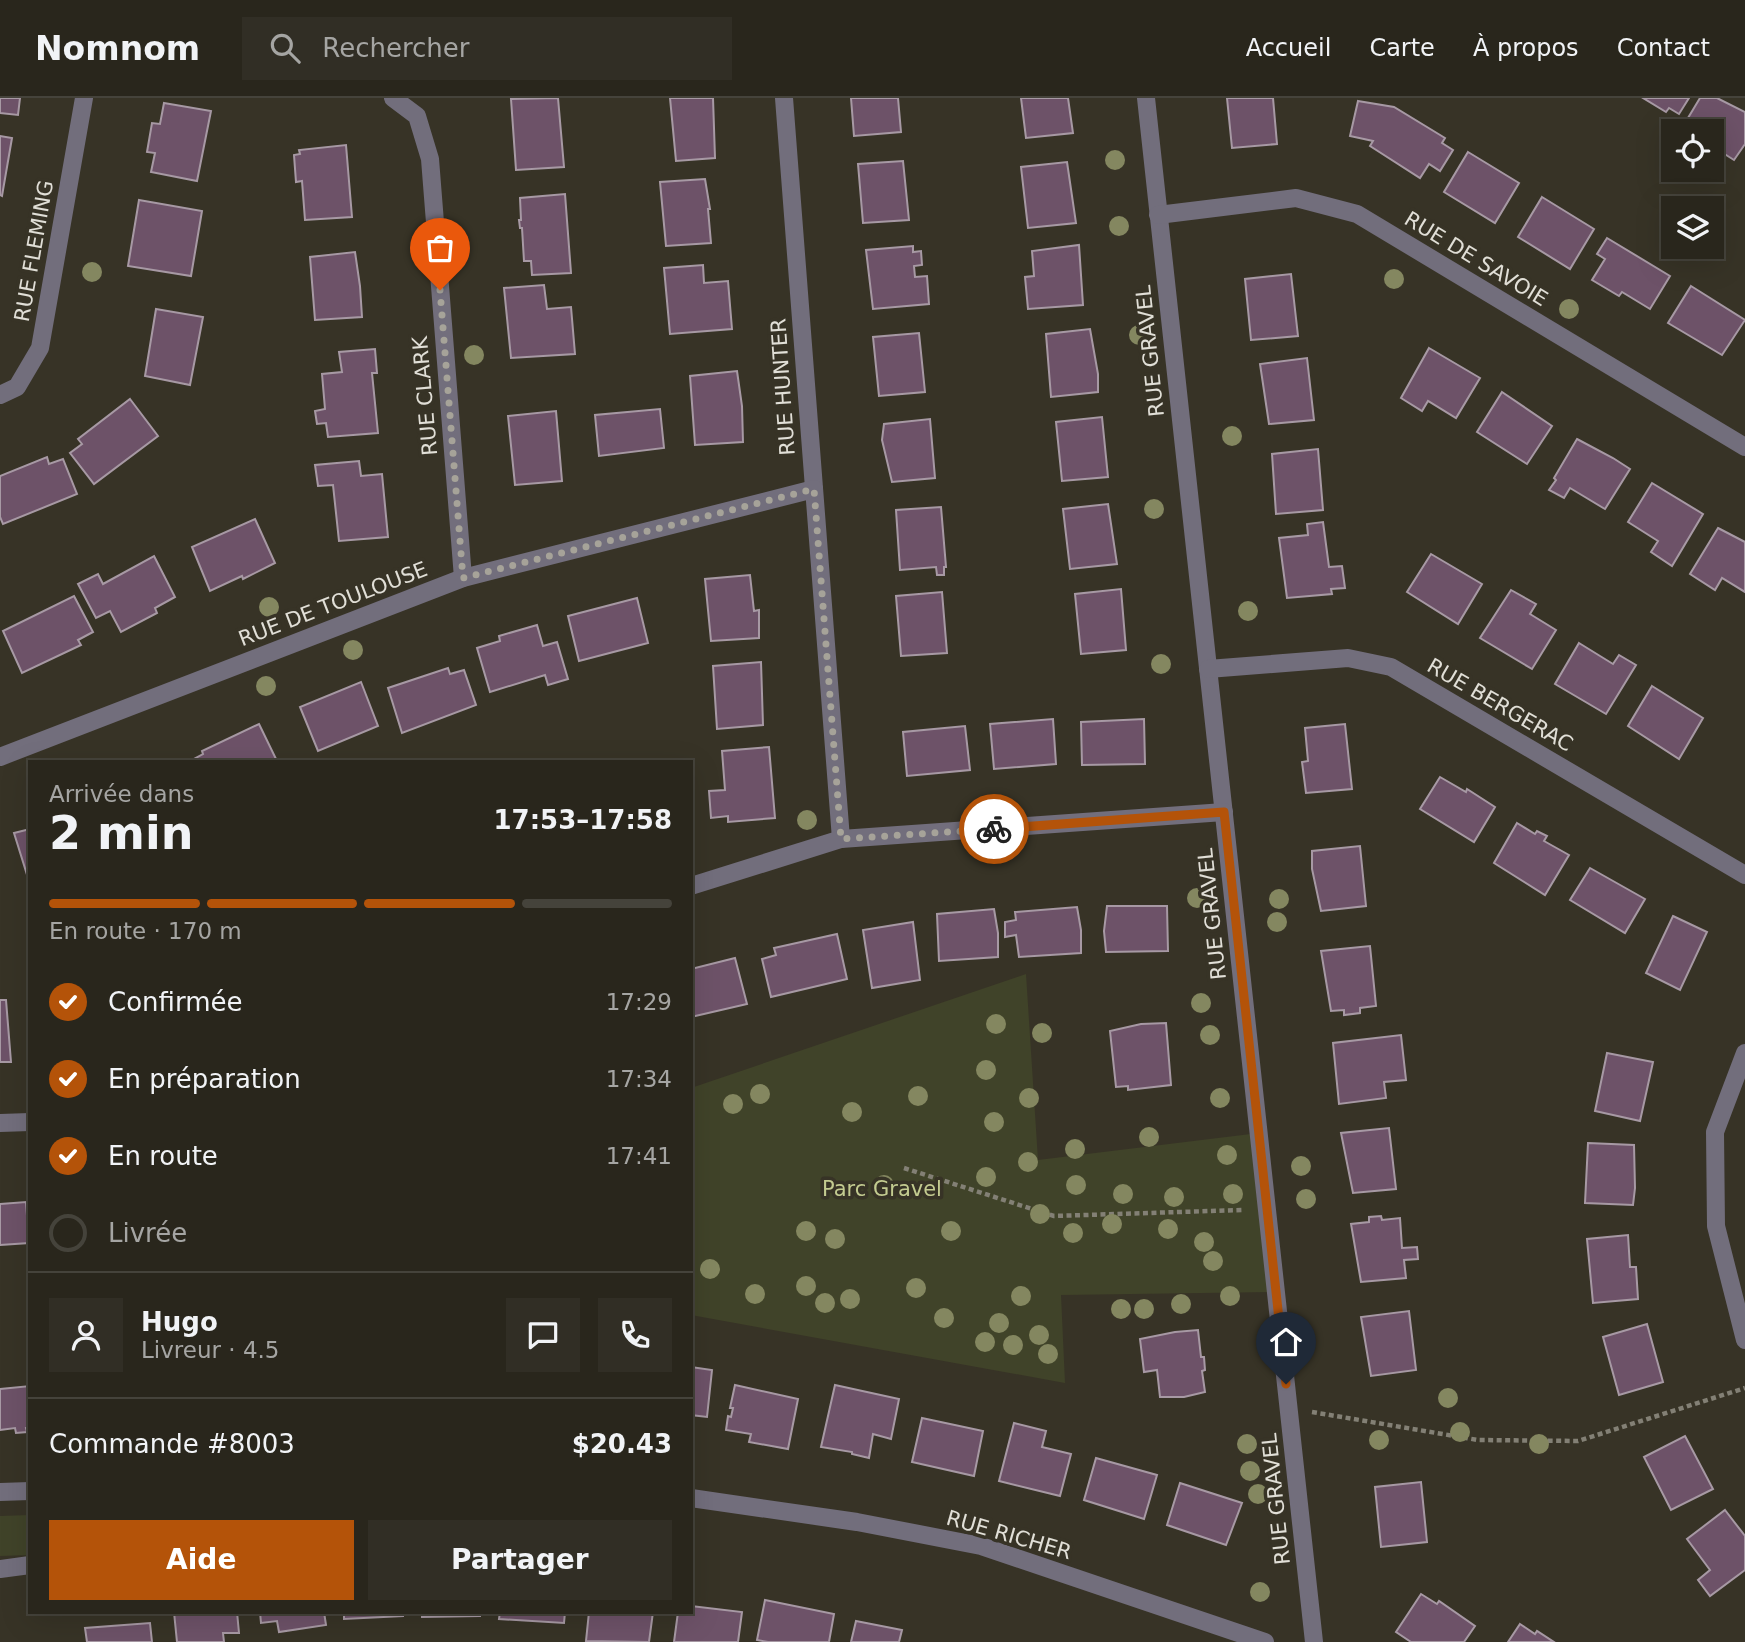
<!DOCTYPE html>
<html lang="fr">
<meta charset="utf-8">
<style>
body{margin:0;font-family:"DejaVu Sans",sans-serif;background:#312e25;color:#f1f3f6;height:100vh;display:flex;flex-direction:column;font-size:26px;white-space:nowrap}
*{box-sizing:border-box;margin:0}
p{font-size:23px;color:#a5a5a3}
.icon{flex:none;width:38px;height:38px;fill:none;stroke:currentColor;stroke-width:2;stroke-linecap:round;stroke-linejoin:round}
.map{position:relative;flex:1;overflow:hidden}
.details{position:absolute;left:28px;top:662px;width:665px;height:854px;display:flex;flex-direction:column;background:#29261c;border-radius:0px;box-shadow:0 7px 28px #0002,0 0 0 2px #45433b}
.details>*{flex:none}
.fabs{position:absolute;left:1661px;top:21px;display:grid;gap:14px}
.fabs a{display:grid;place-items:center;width:63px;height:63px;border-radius:0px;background:#29261c;box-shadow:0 7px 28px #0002,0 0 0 2px #45433b;font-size:35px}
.pin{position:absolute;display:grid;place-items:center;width:60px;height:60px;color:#fff;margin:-72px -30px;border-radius:50% 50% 50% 0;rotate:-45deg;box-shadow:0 0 7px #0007}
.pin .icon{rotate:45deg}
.courier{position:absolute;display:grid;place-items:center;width:70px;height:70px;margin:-35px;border:5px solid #b45309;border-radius:50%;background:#fff;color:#222;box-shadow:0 2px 9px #0007}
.summary em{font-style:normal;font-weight:700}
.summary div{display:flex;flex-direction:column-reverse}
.summary{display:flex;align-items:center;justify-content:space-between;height:119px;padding:0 21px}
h1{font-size:46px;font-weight:700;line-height:52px}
.bar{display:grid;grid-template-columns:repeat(4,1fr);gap:10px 7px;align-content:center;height:84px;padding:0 21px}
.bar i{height:9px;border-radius:5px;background:#45433b}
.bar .selected{background:#b45309}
.bar p{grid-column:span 4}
.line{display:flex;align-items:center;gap:18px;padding:0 21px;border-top:2px solid #45433b}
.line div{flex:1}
.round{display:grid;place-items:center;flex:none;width:74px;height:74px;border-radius:0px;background:#312e25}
ol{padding:0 21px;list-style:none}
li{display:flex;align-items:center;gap:21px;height:77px}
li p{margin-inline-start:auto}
li .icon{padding:7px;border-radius:50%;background:#b45309;color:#fff;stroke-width:4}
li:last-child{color:#a5a5a3}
li i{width:38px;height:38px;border:4px solid #45433b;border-radius:50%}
.cta{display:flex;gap:14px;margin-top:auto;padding:14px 21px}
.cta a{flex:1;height:80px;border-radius:0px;background:#b45309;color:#fff;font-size:28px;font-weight:700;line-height:80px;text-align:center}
.cta a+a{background:#312e25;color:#f1f3f6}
header{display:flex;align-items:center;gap:42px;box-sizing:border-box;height:98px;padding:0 35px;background:#29261c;border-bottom:2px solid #45433b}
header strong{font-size:33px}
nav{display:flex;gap:38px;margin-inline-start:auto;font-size:24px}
.search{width:490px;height:63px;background:#312e25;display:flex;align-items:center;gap:18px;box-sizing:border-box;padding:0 24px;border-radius:0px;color:#a5a5a3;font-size:26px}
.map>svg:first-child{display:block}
.green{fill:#404329}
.building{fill:#6d5268;stroke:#a799a4;stroke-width:2}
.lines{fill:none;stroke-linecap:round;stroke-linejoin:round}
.path{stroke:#838075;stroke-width:4.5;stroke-dasharray:5 3.5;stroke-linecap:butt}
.minor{stroke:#726e7c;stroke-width:18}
.tree{fill:#848760}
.done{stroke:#a6a399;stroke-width:7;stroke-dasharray:0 12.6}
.route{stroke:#b45309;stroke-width:9}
.labels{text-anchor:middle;stroke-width:7;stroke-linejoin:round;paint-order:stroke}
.street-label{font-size:21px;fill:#e1dfd7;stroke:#373326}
.park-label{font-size:21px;fill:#c3cb90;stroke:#373326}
</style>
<header>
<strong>Nomnom</strong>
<div class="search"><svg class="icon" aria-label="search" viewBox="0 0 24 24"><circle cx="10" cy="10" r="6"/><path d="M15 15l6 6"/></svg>Rechercher</div>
<nav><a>Accueil</a><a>Carte</a><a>À propos</a><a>Contact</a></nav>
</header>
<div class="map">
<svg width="1745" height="1544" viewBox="0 0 1745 1544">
<rect width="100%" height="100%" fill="#373326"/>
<!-- green -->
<g class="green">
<polygon points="1026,876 1038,1062 1259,1035 1276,1194 1061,1197 1065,1285 691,1217 691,990"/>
<polygon points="30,1417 30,1457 0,1458 0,1418"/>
</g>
<!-- building -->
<g class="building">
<polygon points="0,0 20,0 18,17 0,15"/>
<polygon points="558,0 564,69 516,72 511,1"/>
<polygon points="670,0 713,0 715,60 676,63"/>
<polygon points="851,0 898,0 901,34 854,38"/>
<polygon points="1021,0 1068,0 1073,35 1026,40"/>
<polygon points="1227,0 1273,0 1277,46 1232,50"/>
<polygon points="1643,0 1689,0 1679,16 1669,10 1666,14"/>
<polygon points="1700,0 1717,0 1745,14 1745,46 1734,62 1712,48 1712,33 1687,33 1682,30"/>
<polygon points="1358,3 1394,9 1445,40 1442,45 1453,52 1440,73 1429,66 1420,80 1370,48 1373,43 1350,38"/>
<polygon points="164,5 211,13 197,83 151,74 155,55 147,54 152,25 160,26"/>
<polygon points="0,38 12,40 2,98 0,97"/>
<polygon points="346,47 352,119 305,122 302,83 296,84 294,57 300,56 299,52"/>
<polygon points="1468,54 1519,85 1495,125 1444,94"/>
<polygon points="903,63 909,122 863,125 858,66"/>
<polygon points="1067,64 1076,125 1028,130 1021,69"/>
<polygon points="705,81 710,111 708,111 711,145 666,148 660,84"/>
<polygon points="565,96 571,175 532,177 531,163 524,163 522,130 520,130 519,122 521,122 520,100"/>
<polygon points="1542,99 1594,131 1570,171 1518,139"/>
<polygon points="139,102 202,113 191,178 128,168"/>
<polygon points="1607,140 1670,178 1650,211 1622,194 1619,198 1592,182 1605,161 1597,156"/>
<polygon points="1079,147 1083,207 1028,211 1025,179 1034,178 1032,153"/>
<polygon points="913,148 913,154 921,153 922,167 914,168 915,179 927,178 929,206 873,211 866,152"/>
<polygon points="355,154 360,188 362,219 315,222 310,159"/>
<polygon points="703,167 704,185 728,183 732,231 670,236 664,170"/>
<polygon points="1291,176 1298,238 1251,242 1245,181"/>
<polygon points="544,187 547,211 571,209 575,256 511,260 504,190"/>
<polygon points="1691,188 1745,222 1722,257 1668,225"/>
<polygon points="156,211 203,219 190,287 145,278"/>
<polygon points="1090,231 1098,276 1098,294 1051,299 1046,236"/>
<polygon points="919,235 925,294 879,298 873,239"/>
<polygon points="1429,250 1480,280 1456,320 1428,303 1422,313 1401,300"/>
<polygon points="375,251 377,275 372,275 378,335 328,339 326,325 317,326 315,313 325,311 322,276 342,274 339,254"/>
<polygon points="1307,260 1314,322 1269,326 1260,266"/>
<polygon points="737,273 742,308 743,344 695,347 690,278"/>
<polygon points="1502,294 1552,328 1527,366 1477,334"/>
<polygon points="130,301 158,338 94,386 70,355 82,346 78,341"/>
<polygon points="660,311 664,350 599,358 595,317"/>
<polygon points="556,313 562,383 515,387 508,318"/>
<polygon points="1102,319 1108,379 1062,383 1056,324"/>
<polygon points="930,321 935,380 892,384 882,342 884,326"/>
<polygon points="1577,341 1613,360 1630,371 1605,411 1570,390 1564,400 1549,392 1556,382 1554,380"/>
<polygon points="1318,351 1323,412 1276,416 1272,356"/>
<polygon points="47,359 49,366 63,361 77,396 3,426 0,419 0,378"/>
<polygon points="359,363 361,378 382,376 388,439 339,443 333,387 318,388 315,367"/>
<polygon points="1652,385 1703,416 1672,468 1651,454 1658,443 1628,424"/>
<polygon points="1108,406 1117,466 1070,471 1063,411"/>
<polygon points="941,409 946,469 944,469 944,477 937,477 936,469 900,472 896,412"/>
<polygon points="255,421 275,465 243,481 242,478 210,493 192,449"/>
<polygon points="1323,424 1329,469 1342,468 1345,490 1331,491 1332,496 1287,500 1279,440 1308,437 1307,426"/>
<polygon points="1718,430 1745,444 1745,494 1722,480 1715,492 1690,476"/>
<polygon points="1431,456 1482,486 1458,526 1407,494"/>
<polygon points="154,458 175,499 155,510 157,515 121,534 110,513 96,520 78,486 98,476 103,486"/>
<polygon points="750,477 754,513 759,512 759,540 711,543 705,481"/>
<polygon points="1121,491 1126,552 1081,556 1075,496"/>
<polygon points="1511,492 1536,506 1530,516 1556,532 1532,571 1480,540"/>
<polygon points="942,494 947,555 901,558 896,498"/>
<polygon points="74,498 93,534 78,542 81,547 22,575 3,533"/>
<polygon points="637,500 648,545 579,563 568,518"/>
<polygon points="537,527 543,548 557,544 568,581 548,587 545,577 490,594 477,550 500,543 499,538"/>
<polygon points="1579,545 1613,566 1619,557 1636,567 1606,616 1555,586"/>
<polygon points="761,564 763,627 717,631 713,568"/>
<polygon points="448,570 450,576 464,572 476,607 402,635 388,590"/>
<polygon points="361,584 378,628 318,653 300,609"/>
<polygon points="1652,588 1703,620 1679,661 1628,628"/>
<polygon points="1053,621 1056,666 994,671 990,626"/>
<polygon points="1144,621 1145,666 1082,667 1081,624"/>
<polygon points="259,626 277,663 195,663 194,661 203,656 202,653"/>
<polygon points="1345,626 1352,691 1306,695 1302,664 1308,663 1305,630"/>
<polygon points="965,628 970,672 907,678 903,634"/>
<polygon points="769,649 775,720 728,724 728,718 711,720 709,693 725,692 722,653"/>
<polygon points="1440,679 1466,694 1467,691 1495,709 1474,744 1420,711"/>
<polygon points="1517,725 1535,736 1537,733 1547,738 1544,743 1569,757 1545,797 1494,765"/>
<polygon points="30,731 30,780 28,780 14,735"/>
<polygon points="1360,748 1366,808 1321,813 1312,771 1312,753"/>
<polygon points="1590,770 1645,801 1625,835 1570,802"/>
<polygon points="1107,808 1167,808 1168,853 1106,854 1104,833"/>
<polygon points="1077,809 1081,832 1081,855 1019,859 1016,837 1005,839 1005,824 1016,822 1015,814"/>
<polygon points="994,811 998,835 998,859 939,863 937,816"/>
<polygon points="1673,818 1707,834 1680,892 1646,875"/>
<polygon points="913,824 920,882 872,890 863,832"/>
<polygon points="837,836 847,881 771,899 762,861 776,857 774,850"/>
<polygon points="1370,848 1376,908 1360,910 1360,915 1344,917 1344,912 1331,913 1321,853"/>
<polygon points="735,860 747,906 691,919 691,871"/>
<polygon points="0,902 6,902 11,964 0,964"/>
<polygon points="1166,925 1171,987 1128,992 1128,988 1116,989 1110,933 1141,926"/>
<polygon points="1401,937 1406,982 1384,984 1386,1000 1339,1006 1333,945"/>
<polygon points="1607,955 1653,964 1640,1023 1595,1013"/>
<polygon points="1389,1030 1396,1091 1353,1095 1341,1035"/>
<polygon points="1588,1045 1634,1047 1635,1090 1633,1107 1585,1105"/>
<polygon points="26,1104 29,1145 0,1147 0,1106"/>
<polygon points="1381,1118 1382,1122 1400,1120 1402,1150 1417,1149 1418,1161 1404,1162 1406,1180 1361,1184 1351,1126 1369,1124 1369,1119"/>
<polygon points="1628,1137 1630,1169 1636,1169 1638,1201 1593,1205 1587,1141"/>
<polygon points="1409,1213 1416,1272 1371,1278 1361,1219"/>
<polygon points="1647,1226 1663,1284 1619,1297 1603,1239"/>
<polygon points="1198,1232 1201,1259 1204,1259 1205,1272 1202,1273 1205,1294 1184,1299 1160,1299 1157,1272 1144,1274 1140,1241 1175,1234"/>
<polygon points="691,1269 712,1272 707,1319 691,1317"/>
<polygon points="735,1287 798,1301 788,1351 749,1344 751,1336 726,1332 728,1318 731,1319 733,1310 730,1310"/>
<polygon points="835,1287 899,1301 891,1341 873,1336 869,1360 852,1356 852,1354 821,1349"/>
<polygon points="30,1288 30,1329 26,1330 27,1334 16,1335 15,1330 0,1332 0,1291"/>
<polygon points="922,1320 983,1333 974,1378 912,1364"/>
<polygon points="1014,1325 1046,1333 1042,1349 1071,1356 1060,1398 999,1383"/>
<polygon points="1685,1338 1713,1391 1671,1412 1644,1359"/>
<polygon points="1096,1360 1157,1377 1144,1421 1084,1402"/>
<polygon points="1421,1384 1427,1444 1381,1449 1375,1389"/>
<polygon points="1180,1385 1242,1405 1226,1447 1167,1427"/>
<polygon points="1725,1412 1745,1438 1745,1472 1710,1498 1698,1482 1710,1472 1687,1441"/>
<polygon points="1421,1496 1437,1506 1439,1503 1475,1528 1464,1544 1411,1544 1396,1534"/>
<polygon points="765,1502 834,1516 829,1544 768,1544 757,1542"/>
<polygon points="691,1508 742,1514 738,1544 674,1544 678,1514 691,1514"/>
<polygon points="174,1514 237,1514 239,1535 223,1535 224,1544 177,1544"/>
<polygon points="260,1514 324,1514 326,1527 279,1534 277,1523 261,1525"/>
<polygon points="344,1514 403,1514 403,1518 344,1521"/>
<polygon points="422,1514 480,1514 480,1518 422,1519"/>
<polygon points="500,1514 565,1514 564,1525 499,1521"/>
<polygon points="589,1514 653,1514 649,1544 586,1543"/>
<polygon points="856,1523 902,1532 899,1544 851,1544"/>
<polygon points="150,1525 152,1544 87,1544 85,1530"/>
<polygon points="1520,1526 1535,1536 1537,1533 1554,1544 1508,1544"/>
</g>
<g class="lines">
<!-- path -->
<g class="path">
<polyline points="904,1070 1054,1118 1242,1112"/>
<polyline points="1312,1314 1478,1342 1578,1343 1745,1290"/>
</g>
<!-- minor -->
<g class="minor">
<polyline points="393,0 417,18 430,61 463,480"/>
<polyline points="784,0 841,741"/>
<polyline points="1146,0 1314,1544"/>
<polyline points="1158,117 1296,100 1357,116 1745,349"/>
<polyline points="0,297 17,289 40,250 84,0"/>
<polyline points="1208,571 1348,560 1391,569 1745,777"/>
<polyline points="0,659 463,480 814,391"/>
<polyline points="691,788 841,741 1224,714"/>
<polyline points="1745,955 1715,1034 1716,1128 1745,1242"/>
<polyline points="0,1025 30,1024"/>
<polyline points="0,1394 30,1393"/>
<polyline points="691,1400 857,1424 981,1448 1265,1544"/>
<polyline points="0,1471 30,1467"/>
</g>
</g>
<!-- trees -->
<g class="tree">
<circle cx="1115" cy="62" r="10"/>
<circle cx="1119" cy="128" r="10"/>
<circle cx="92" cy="174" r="10"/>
<circle cx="1394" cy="181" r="10"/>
<circle cx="1569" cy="211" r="10"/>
<circle cx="1139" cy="237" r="10"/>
<circle cx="474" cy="257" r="10"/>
<circle cx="1232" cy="338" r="10"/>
<circle cx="1154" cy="411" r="10"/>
<circle cx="269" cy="509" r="10"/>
<circle cx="1248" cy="513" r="10"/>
<circle cx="353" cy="552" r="10"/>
<circle cx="1161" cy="566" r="10"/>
<circle cx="266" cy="588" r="10"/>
<circle cx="807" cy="722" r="10"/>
<circle cx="1197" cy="800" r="10"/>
<circle cx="1279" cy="801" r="10"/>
<circle cx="1277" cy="824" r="10"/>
<circle cx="1201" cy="905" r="10"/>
<circle cx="996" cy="926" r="10"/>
<circle cx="1042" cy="935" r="10"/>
<circle cx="1210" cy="937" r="10"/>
<circle cx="986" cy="972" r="10"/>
<circle cx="760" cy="996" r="10"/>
<circle cx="918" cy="998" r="10"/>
<circle cx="1029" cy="1000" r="10"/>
<circle cx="1220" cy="1000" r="10"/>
<circle cx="733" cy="1006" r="10"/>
<circle cx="852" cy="1014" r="10"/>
<circle cx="994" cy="1024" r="10"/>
<circle cx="1149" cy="1039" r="10"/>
<circle cx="1075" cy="1051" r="10"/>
<circle cx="1227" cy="1057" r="10"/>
<circle cx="1028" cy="1064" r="10"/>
<circle cx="1301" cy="1068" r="10"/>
<circle cx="986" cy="1079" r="10"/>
<circle cx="884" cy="1087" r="10"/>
<circle cx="1076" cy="1087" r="10"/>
<circle cx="1123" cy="1096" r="10"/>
<circle cx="1233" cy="1096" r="10"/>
<circle cx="1174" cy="1099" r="10"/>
<circle cx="1306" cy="1101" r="10"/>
<circle cx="1040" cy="1116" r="10"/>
<circle cx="1112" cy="1126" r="10"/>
<circle cx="1168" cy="1131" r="10"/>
<circle cx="806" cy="1133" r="10"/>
<circle cx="951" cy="1133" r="10"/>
<circle cx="1073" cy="1135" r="10"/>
<circle cx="835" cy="1141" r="10"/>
<circle cx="1204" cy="1144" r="10"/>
<circle cx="1213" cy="1163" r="10"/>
<circle cx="710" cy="1171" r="10"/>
<circle cx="806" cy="1188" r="10"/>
<circle cx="916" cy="1190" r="10"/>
<circle cx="755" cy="1196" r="10"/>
<circle cx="1021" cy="1198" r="10"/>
<circle cx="1230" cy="1198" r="10"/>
<circle cx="850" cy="1201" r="10"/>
<circle cx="825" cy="1205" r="10"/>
<circle cx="1181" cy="1206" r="10"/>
<circle cx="1121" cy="1211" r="10"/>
<circle cx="1144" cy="1211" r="10"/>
<circle cx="944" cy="1220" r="10"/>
<circle cx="999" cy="1225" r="10"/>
<circle cx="1039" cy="1237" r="10"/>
<circle cx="985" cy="1244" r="10"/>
<circle cx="1013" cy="1247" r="10"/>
<circle cx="1048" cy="1256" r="10"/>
<circle cx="1448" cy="1300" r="10"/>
<circle cx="1460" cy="1334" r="10"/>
<circle cx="1379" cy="1342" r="10"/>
<circle cx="1247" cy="1346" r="10"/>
<circle cx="1539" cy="1346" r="10"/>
<circle cx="1250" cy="1373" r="10"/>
<circle cx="1258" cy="1396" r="10"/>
<circle cx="1260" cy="1494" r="10"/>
</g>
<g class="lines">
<!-- done -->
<polyline class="done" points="440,192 463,480 814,391 841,741 994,731"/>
<!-- route -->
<polyline class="route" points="994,731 1224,714 1286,1286"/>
</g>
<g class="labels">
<!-- street labels -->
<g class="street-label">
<text transform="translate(34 153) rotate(-80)" y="7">RUE FLEMING</text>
<text transform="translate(1476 161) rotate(31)" y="7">RUE DE SAVOIE</text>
<text transform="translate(1150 253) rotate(-96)" y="7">RUE GRAVEL</text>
<text transform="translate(783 289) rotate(-94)" y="7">RUE HUNTER</text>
<text transform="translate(425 298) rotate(-95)" y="7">RUE CLARK</text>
<text transform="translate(333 506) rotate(-21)" y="7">RUE DE TOULOUSE</text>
<text transform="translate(1500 607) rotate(30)" y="7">RUE BERGERAC</text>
<text transform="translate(1212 816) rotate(-96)" y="7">RUE GRAVEL</text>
<text transform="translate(1276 1401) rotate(-96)" y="7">RUE GRAVEL</text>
<text transform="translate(1009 1437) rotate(16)" y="7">RUE RICHER</text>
</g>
<!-- park labels -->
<g class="park-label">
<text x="882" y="1098">Parc Gravel</text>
</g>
</g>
</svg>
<div class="fabs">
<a><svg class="icon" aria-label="locate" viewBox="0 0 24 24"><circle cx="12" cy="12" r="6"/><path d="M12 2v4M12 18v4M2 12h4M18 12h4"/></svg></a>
<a><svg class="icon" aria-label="layers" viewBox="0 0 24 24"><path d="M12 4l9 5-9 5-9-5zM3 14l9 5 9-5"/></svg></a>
</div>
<div class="pin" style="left:440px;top:192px;background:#ea580c"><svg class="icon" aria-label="bag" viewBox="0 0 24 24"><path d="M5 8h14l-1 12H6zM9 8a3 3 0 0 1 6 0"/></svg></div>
<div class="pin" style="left:1286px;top:1286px;background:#1f2937"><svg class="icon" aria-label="home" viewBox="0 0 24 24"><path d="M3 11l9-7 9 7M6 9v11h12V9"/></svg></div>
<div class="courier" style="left:994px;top:731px"><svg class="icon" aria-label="bike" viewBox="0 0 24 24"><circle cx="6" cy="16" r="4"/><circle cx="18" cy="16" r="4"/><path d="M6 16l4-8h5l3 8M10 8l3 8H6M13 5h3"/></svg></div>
<section class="details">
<div class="summary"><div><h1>2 min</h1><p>Arrivée dans</p></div><em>17:53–17:58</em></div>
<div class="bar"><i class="selected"></i><i class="selected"></i><i class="selected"></i><i></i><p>En route · 170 m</p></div>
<ol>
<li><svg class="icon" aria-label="check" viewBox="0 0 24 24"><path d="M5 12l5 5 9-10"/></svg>Confirmée<p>17:29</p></li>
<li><svg class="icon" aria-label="check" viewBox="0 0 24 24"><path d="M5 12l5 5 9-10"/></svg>En préparation<p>17:34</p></li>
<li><svg class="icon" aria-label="check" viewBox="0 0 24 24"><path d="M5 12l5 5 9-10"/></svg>En route<p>17:41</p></li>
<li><i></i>Livrée</li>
</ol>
<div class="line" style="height:126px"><a class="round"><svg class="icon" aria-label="person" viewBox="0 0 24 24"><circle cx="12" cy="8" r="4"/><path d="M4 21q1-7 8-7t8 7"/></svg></a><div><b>Hugo</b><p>Livreur · 4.5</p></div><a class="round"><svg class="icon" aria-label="chat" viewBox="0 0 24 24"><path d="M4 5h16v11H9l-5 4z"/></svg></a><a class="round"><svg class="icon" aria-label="phone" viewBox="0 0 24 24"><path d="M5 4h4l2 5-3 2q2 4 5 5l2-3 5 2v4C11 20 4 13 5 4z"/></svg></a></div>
<div class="line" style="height:91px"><div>Commande #8003</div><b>$20.43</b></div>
<div class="cta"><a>Aide</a><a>Partager</a></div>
</section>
</div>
